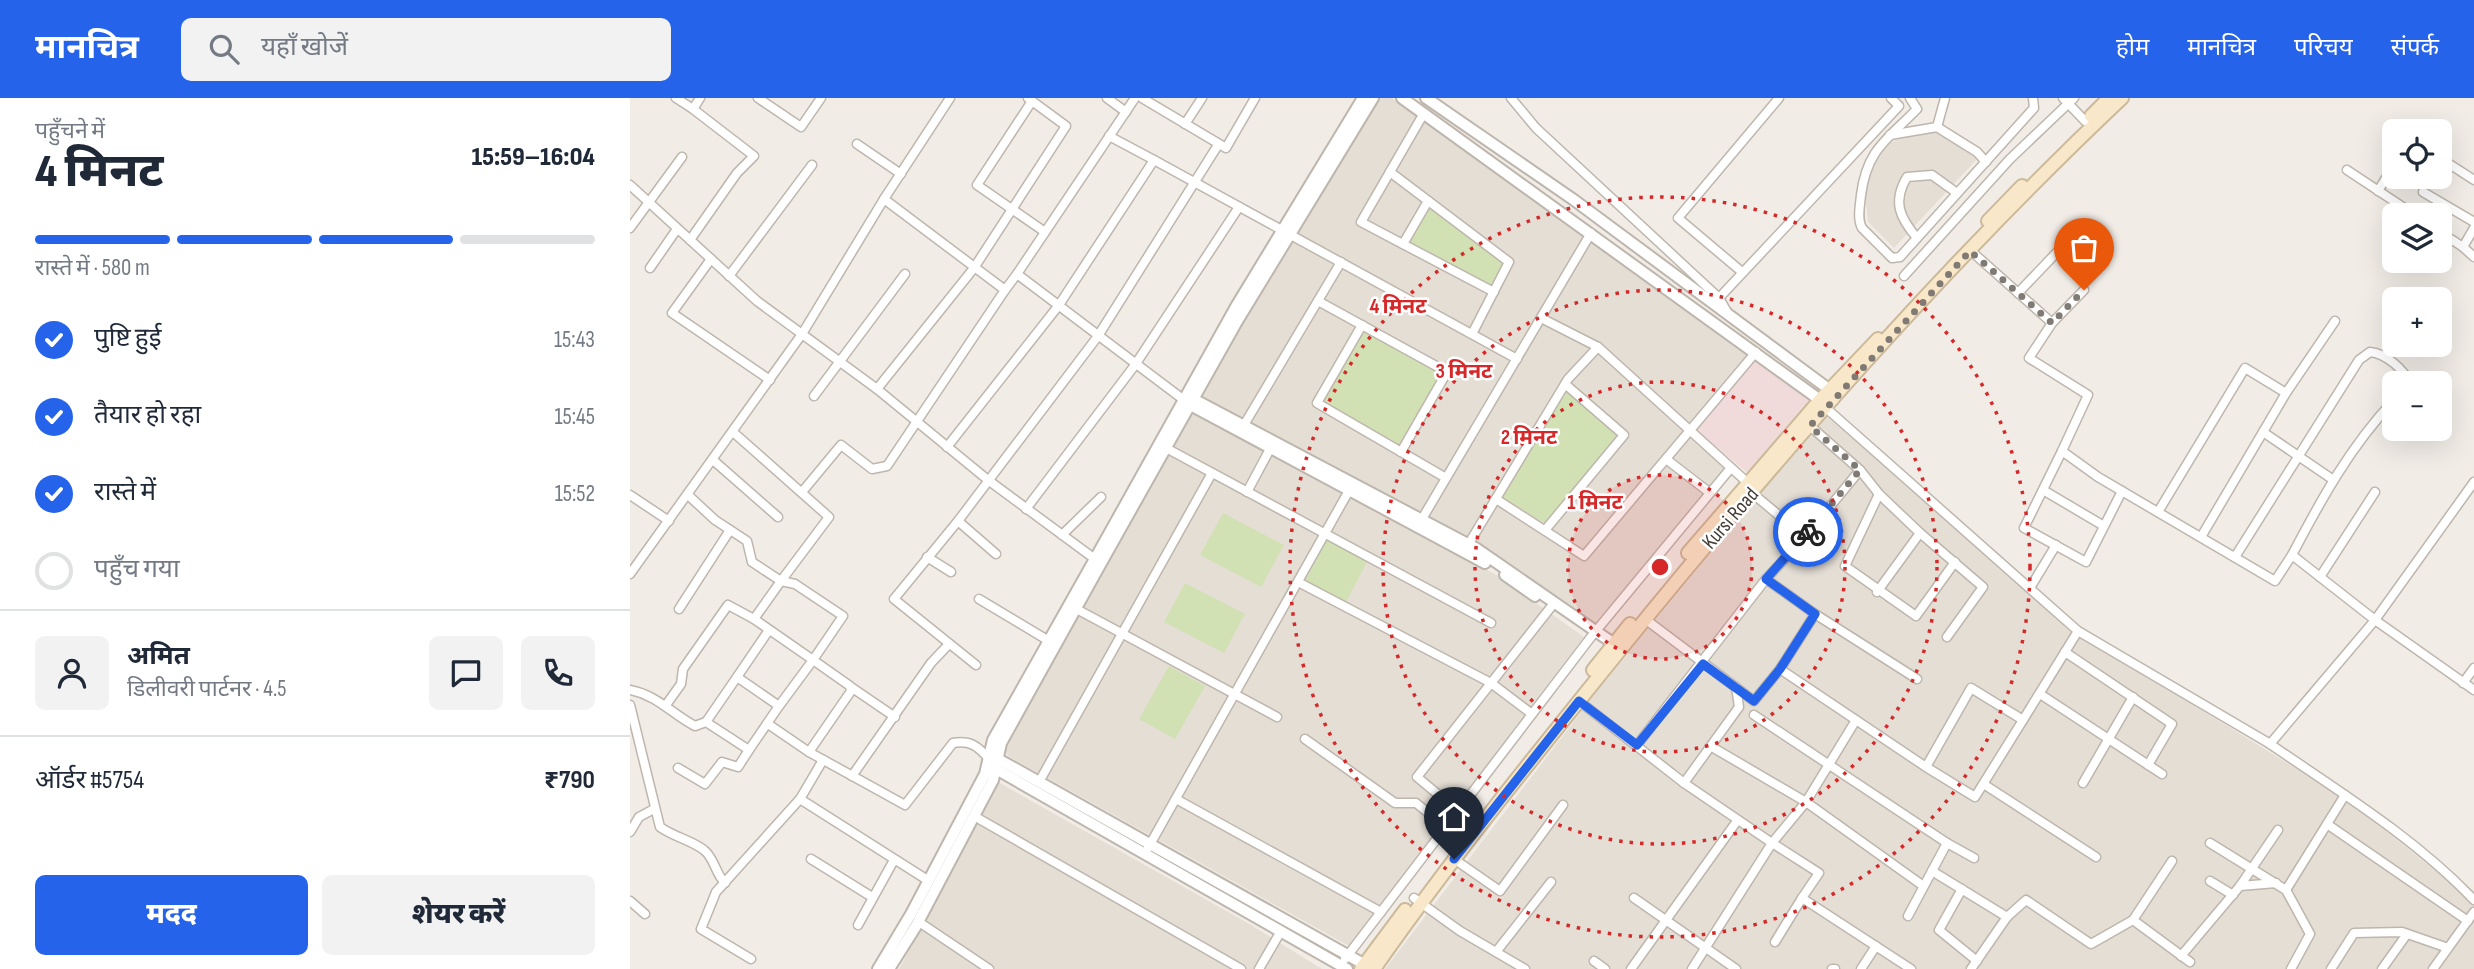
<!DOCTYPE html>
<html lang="hi">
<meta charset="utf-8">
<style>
body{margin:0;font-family:"Sofia Sans Condensed","Noto Sans Devanagari",sans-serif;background:#f2f2f3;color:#1f2937;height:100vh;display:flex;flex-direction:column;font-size:26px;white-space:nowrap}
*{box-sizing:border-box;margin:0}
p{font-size:23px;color:#747a83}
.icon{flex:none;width:38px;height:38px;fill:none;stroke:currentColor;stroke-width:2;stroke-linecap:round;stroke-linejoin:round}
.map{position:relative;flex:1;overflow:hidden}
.details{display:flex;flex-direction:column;background:#fff;width:630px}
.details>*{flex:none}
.tools{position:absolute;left:1752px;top:21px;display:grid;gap:14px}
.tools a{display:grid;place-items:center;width:70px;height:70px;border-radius:10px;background:#fff;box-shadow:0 7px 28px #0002;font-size:35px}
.pin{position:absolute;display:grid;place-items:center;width:60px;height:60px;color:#fff;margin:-72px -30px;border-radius:50% 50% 50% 0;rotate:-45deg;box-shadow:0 0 7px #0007}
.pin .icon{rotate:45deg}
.courier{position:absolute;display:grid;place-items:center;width:70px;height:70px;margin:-35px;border:5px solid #2563eb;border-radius:50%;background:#fff;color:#222;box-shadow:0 2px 9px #0007}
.headline em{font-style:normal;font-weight:800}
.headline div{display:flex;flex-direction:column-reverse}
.headline{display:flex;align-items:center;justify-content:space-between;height:119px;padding:0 35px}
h1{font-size:46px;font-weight:800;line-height:52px}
.bar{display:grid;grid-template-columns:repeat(4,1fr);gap:10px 7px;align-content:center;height:84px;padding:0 35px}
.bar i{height:9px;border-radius:5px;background:#e0e1e3}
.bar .active{background:#2563eb}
.bar p{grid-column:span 4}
.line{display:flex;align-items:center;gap:18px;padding:0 35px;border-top:2px solid #e0e1e3}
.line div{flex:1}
.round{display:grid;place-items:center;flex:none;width:74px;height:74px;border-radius:10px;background:#f2f2f3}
ol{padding:0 35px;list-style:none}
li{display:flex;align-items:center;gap:21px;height:77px}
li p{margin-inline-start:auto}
li .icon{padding:7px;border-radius:50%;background:#2563eb;color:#fff;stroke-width:4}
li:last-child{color:#747a83}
li i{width:38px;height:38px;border:4px solid #e0e1e3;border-radius:50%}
.action{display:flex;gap:14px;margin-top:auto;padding:14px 35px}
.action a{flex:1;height:80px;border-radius:10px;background:#2563eb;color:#fff;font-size:28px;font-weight:800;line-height:80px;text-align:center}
.action a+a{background:#f2f2f3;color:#1f2937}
header{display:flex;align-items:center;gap:42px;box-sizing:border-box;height:98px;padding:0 35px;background:#2563eb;color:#fff}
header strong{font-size:33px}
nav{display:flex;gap:38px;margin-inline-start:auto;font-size:24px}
.search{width:490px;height:63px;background:#f2f2f3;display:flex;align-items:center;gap:18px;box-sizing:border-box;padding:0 24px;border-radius:10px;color:#747a83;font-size:26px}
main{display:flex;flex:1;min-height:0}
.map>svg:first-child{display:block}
.residential{fill:#e4ded5}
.medical{fill:#f0dbda}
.green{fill:#d1e1b3}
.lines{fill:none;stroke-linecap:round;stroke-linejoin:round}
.minor-casing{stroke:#beb6ad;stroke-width:11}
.tertiary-casing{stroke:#beb6ad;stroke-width:14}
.secondary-casing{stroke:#ccb99a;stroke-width:16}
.minor{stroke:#fff;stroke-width:8}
.tertiary{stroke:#fff;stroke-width:10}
.secondary{stroke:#f8e8c9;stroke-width:12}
.done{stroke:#807a74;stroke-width:7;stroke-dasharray:0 12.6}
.route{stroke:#2563eb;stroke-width:9}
.ring{fill:none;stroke:#d62828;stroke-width:3.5;stroke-dasharray:3.5 7}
.labels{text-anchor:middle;stroke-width:5;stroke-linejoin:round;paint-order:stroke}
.street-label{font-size:21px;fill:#433c36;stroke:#fff}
.centre{fill:#d62828;stroke:#fff;stroke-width:3.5}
.ring-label{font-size:21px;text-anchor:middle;font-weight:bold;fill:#d62828;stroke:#fff;stroke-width:5;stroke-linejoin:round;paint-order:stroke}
</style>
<header>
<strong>मानचित्र</strong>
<div class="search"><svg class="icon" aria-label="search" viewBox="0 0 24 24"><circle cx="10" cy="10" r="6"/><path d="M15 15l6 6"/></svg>यहाँ खोजें</div>
<nav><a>होम</a><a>मानचित्र</a><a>परिचय</a><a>संपर्क</a></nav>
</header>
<main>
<section class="details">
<div class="headline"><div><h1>4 मिनट</h1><p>पहुँचने में</p></div><em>15:59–16:04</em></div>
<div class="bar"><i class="active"></i><i class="active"></i><i class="active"></i><i></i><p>रास्ते में · 580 m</p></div>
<ol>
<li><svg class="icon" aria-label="check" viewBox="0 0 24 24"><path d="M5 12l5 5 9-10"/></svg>पुष्टि हुई<p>15:43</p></li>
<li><svg class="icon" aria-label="check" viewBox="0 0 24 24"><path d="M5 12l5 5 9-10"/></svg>तैयार हो रहा<p>15:45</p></li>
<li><svg class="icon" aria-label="check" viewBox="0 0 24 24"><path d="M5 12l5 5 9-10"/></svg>रास्ते में<p>15:52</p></li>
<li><i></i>पहुँच गया</li>
</ol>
<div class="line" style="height:126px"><a class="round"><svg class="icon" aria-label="person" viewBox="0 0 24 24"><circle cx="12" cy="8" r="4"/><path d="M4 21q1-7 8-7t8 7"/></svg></a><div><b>अमित</b><p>डिलीवरी पार्टनर · 4.5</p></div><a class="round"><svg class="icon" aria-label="chat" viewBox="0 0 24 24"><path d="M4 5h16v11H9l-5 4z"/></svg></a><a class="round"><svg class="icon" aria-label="phone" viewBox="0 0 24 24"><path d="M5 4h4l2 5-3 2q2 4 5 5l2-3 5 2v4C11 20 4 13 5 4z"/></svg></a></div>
<div class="line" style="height:91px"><div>ऑर्डर #5754</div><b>₹790</b></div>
<div class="action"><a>मदद</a><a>शेयर करें</a></div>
</section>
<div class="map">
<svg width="1844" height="871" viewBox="0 0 1844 871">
<rect width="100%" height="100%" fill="#f1ece6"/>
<!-- residential -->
<g class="residential">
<polygon points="748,0 762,0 1118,255 1052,333 1096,371 965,525 861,455 570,299"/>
<polygon points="1302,31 1347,61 1264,150 1238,124 1235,94 1244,60 1261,44"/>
<polygon points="561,314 870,479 954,539 719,848 378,658 375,652"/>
<polygon points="1196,315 1450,537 1717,702 1832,794 1844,807 1844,871 755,871 964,597"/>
<polygon points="368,684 621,827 692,871 269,871"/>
</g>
<!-- medical -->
<polygon class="medical" points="1126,260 1180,304 1120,377 1066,332"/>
<!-- green -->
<g class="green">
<polygon points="801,109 874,164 863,189 779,144"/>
<polygon points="734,233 812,276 770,347 692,303"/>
<polygon points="936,292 987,338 916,426 872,399"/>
<polygon points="593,415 654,447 631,489 570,457"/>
<polygon points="697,441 738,462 716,504 675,483"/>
<polygon points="555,485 615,516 594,555 534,524"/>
<polygon points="539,568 575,588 545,641 509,621"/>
</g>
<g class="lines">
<!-- minor casing -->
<g class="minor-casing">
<g id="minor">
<polyline points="46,0 63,11 70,0"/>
<polyline points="128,0 171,29 191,0"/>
<polyline points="320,0 254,101 375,192 387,176 554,302"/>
<polyline points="477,0 496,14"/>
<polyline points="512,0 596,50 625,0"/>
<polyline points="881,0 906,30 1089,200 1097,214"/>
<path d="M1280,0L1287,11C1257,42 1237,51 1231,97C1230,108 1227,121 1232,130L1262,160L1270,159L1404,10L1403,0"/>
<polyline points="1433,0 1455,23"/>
<polyline points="402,3 347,87 415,134"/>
<polyline points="794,15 731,124 864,194"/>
<polyline points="555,26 572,0"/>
<polyline points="1307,29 1315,0"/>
<polyline points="1260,37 1307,29 1347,54 1356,64"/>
<polyline points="479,38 524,62"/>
<polyline points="227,46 271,76"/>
<polyline points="1810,60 1844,82"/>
<polyline points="1717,72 1785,117"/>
<polyline points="760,74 879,164 842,236"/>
<polyline points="0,87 127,203 247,291 358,382 469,464"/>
<polyline points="1748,93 1764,67"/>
<polyline points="1793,94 1844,124"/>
<polyline points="0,130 52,59"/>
<polyline points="1844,130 1833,149 1844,159"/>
<polyline points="1810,134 1833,149"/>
<path d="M1287,140C1270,120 1262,104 1277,79L1302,77L1327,95"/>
<polyline points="60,142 107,75 124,58 63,11"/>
<polyline points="773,146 798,103"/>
<path d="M1341,153L1422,225L1399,260L1458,297L1432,353L1468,379L1645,483L1662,457L1745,522L1640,646C1710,694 1785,740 1844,802"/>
<polyline points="81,161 42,215 140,282"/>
<polyline points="20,170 47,131"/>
<polyline points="1112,174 1048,120 1149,0"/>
<polyline points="387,176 505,0"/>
<polyline points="99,178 182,67"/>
<polyline points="1274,178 1380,61 1444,0"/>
<polyline points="1388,195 1431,150"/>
<polyline points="1089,200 1269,8 1261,0"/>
<polyline points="688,203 817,274 771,354"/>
<polyline points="911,220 968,249 1118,385"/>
<polyline points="1422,225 1454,192"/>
<polyline points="732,227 687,305 816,380"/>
<polyline points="247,291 344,170 436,28 398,0"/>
<polyline points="1656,295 1705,223"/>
<polyline points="184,298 275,176"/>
<polyline points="1196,310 1448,533"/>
<polyline points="614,327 711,164"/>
<polyline points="1180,328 1230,372 1249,396 1290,435 1353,489 1317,539"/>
<polyline points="103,334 199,419 151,483 165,486 213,518 183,562 220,588 221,593 179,654"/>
<polyline points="1633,334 1702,381"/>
<polyline points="317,349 429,207 524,62 887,261"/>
<polyline points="536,350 861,525"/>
<polyline points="1432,353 1394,430 1456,464 1492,393"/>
<polyline points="1036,361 1080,395"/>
<polyline points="83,362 148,419"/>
<polyline points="1844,384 1745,522 1844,592"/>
<polyline points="1413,392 1474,428"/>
<polyline points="172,394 211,347 242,371 257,368 375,192"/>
<polyline points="617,394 640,351"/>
<polyline points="1249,396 1215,468 1286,518 1325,464"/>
<polyline points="0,397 39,423"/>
<polyline points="58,397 85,422 117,443 122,464 151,483 124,521 183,562 149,608"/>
<polyline points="866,401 954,458 1126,254"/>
<polyline points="396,411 505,267 609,109"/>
<polyline points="1528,414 1615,270 1656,295 1571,439"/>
<polyline points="328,423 366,456"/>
<polyline points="789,426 961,135"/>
<polyline points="916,431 994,337 935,286"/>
<polyline points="432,437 471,399"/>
<polyline points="1175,439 1230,372"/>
<polyline points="838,447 938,281 968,249"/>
<path d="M1662,457C1692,400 1720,349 1764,302"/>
<polyline points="297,459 321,474"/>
<path d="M1605,459L1729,262L1740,254C1757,256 1773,271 1780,285"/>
<polyline points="0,476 172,236 254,101"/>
<polyline points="1690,479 1745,394"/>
<polyline points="668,484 861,585 902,616"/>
<polyline points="1400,490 1426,447"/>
<polyline points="1247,494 1290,435"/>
<polyline points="349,501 419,543"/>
<polyline points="441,508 647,619"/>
<polyline points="49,511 100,432"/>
<polyline points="1185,516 1287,581"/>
<polyline points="1015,521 1124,603 1150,571 1185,516 1136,481 1175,439 1122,395"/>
<polyline points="1435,554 1542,626 1518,667"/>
<polyline points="346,567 264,501 328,423 468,238 588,47"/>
<polyline points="1150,571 1296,669 1341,590 1393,622 1345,699 1296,669"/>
<polygon points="107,579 149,608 119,652 76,624"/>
<polyline points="107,579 139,532"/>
<polyline points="1833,585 1844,570"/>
<polyline points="221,589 265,619"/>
<path d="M0,592C27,597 42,616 65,628L76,624"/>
<polyline points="1410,596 1532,676"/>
<polyline points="949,603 1054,685 1142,745 1176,704 1226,622"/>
<path d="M0,607L30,729C44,739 61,742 74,752C85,761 85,775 95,785"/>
<polyline points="36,607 51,586 53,571 98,507 124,521"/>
<polyline points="1124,617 1317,745 1302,773 1377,819 1341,871"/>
<polyline points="1393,622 1448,533 1642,647"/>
<path d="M138,626L179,654L275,707L323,645C340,642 348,648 359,661"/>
<polyline points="675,641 765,705 786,705 816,729"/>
<polyline points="1007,647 1136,481"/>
<polyline points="1082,649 1176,704 1292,787"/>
<polyline points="193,662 170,701 299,783"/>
<polyline points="48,670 75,686 92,664 108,669 119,652"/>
<polyline points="222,678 301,565 319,546"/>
<polyline points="409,684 582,375"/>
<polyline points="1054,685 1109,609 1106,589"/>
<polyline points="1453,685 1503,599"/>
<polyline points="1355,687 1466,759"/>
<polyline points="546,701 751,814"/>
<polyline points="828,713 787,679 921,509"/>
<polyline points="344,718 611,871"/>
<polyline points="1697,726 1838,823"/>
<polyline points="0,734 9,719 24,711"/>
<polyline points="1317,745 1344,760"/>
<polyline points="1580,745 1656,792 1680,836 1661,871"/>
<polyline points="518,750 721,389"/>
<polyline points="181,761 242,799"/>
<polyline points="824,761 870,793 933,707"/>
<polyline points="1580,783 1603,797"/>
<polyline points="1610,788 1646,785"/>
<polyline points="1332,791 1309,832 1347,863"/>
<polyline points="1656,792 1715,697"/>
<polyline points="784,800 830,833 895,871"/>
<polyline points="1004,800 1106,871"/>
<polyline points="0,803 15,816"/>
<polyline points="1278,818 1302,773"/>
<polyline points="1377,819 1396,802 1461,846 1503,822 1560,864"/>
<polyline points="1503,822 1542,763"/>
<polyline points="289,824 359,871"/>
<polyline points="228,827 264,762"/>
<polyline points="1145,844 1172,800"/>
<polyline points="866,854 921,784"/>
<polyline points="1551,858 1610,788 1648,732"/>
<polyline points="121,861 71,831 86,794 170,701"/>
<polyline points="715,861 961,539 1100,371"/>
<polyline points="964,863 975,871"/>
<polyline points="629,871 651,833"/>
<polyline points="1001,871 1107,723"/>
<polyline points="1062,871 1142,745 1189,775 1172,800 1281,871"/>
<polyline points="1202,871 1205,871"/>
<polyline points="1231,871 1246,848"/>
<polyline points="1701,871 1724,835 1772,834 1818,850"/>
<polyline points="1752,871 1777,836"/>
<polyline points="1803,871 1844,814"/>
</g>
</g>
<!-- tertiary casing -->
<g class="tertiary-casing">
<g id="tertiary">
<polyline points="772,0 1190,302 1203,302 1200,292 944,102 796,0"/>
<polyline points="556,302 563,301 847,451 990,550"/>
<polyline points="555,304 855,465"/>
<polyline points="875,477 905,498"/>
<polyline points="361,661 368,661 739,869"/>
<polyline points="362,667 366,671 717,871"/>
<polyline points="248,871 281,816 355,676 363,642 465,461 607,207 733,0"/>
<polyline points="259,871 286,828 363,682 371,645 471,465 606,225 743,0"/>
</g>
</g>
<!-- secondary casing -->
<g class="secondary-casing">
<g id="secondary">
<polyline points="1461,18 1479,0"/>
<polyline points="1358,123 1392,88"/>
<polyline points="1058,455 1190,302 1248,241"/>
<polyline points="963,572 1000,526"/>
<polyline points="731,871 775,812"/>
<path d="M744,871C821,761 906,656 991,551C1147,359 1312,170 1492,0"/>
</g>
</g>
<!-- minor -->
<use href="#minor" class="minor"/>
<!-- tertiary -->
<use href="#tertiary" class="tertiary"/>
<!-- secondary -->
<use href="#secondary" class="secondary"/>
</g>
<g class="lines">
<!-- done -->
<polyline class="done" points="1178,434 1230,372 1180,328 1340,153 1422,225 1454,192"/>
<!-- route -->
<polyline class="route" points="824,761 949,603 1007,647 1073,566 1124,603 1150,571 1185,516 1136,481 1178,434"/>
</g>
<!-- distance rings -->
<circle cx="1030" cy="469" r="92" fill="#d62828" fill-opacity=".12"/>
<g class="ring">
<circle cx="1030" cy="469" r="92"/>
<circle cx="1030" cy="469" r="185"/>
<circle cx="1030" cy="469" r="277"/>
<circle cx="1030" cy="469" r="370"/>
</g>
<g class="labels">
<!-- street labels -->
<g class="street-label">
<text transform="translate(1100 420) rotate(-49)" y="7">Kursi Road</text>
</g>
</g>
<circle cx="1030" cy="469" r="10" class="centre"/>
<g class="ring-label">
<text x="768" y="215">4 मिनट</text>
<text x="834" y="280">3 मिनट</text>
<text x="899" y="346">2 मिनट</text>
<text x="965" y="411">1 मिनट</text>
</g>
</svg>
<div class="tools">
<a><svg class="icon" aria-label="locate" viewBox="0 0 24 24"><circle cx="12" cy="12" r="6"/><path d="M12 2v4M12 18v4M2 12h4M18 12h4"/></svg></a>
<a><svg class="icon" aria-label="layers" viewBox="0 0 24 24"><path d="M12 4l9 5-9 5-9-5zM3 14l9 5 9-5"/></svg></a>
<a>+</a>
<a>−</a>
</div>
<div class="pin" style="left:1454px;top:192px;background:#ea580c"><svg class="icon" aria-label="bag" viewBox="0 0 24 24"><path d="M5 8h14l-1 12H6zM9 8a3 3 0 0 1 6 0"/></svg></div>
<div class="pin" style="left:824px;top:761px;background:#1f2937"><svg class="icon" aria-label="home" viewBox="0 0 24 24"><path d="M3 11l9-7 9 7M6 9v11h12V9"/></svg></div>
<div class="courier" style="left:1178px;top:434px"><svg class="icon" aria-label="bike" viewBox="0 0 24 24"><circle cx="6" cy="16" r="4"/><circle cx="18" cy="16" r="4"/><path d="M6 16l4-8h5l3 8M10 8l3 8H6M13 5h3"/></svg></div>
</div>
</main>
